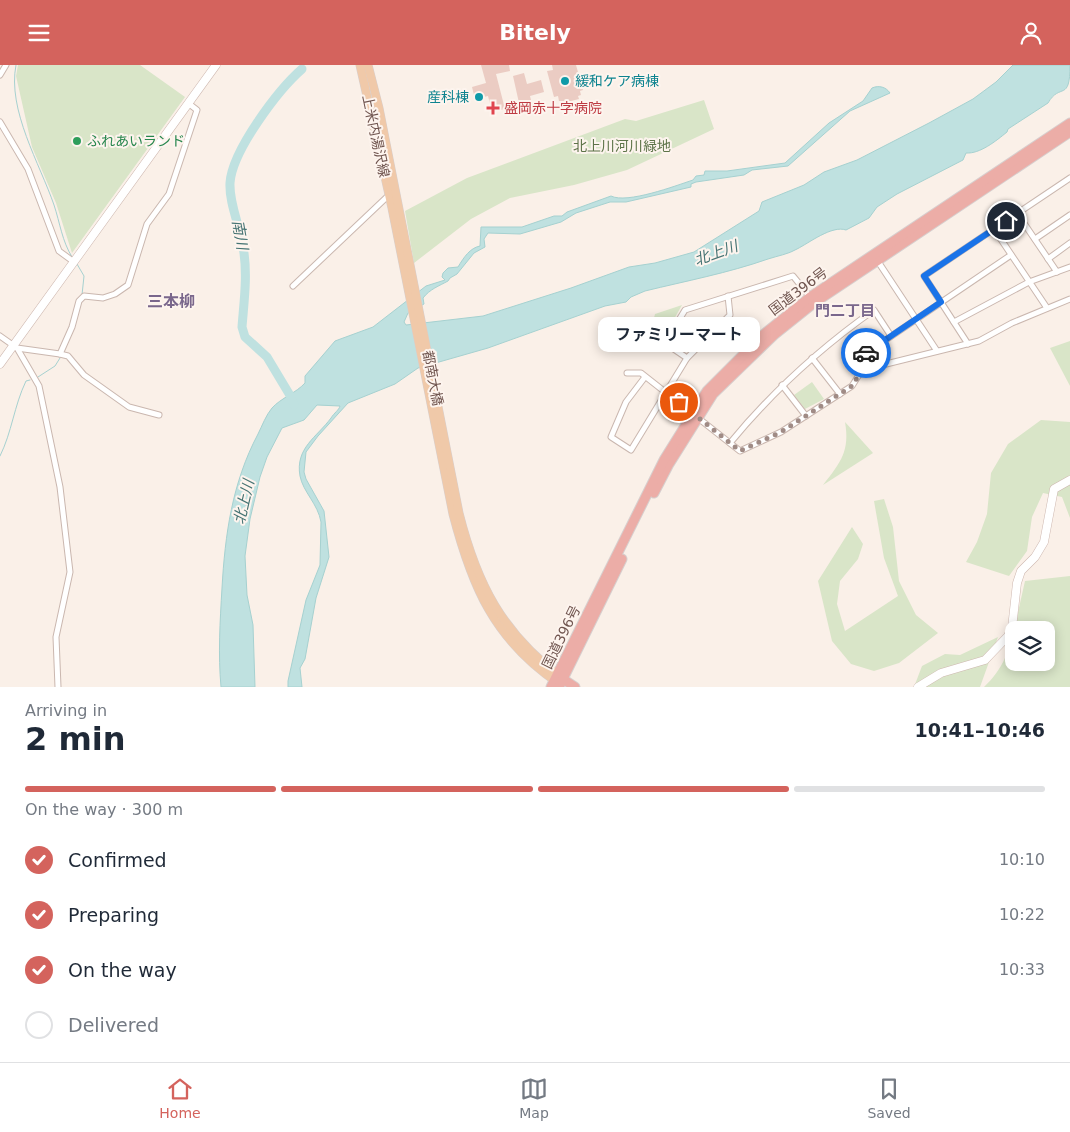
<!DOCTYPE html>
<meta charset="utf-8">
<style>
body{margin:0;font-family:"DejaVu Sans","Noto Sans JP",sans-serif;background:#f6f6f7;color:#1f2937;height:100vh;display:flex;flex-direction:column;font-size:19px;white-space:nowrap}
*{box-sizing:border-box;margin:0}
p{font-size:16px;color:#747a83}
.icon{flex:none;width:28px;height:28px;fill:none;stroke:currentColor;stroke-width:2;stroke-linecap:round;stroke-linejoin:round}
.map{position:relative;height:622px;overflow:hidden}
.drawer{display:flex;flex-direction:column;background:#fff;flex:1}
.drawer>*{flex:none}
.buttons{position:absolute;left:1005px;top:556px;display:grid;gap:10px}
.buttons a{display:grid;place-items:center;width:50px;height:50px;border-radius:10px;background:#fff;box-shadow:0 2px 12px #0003;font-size:25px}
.pin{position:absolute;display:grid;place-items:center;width:42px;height:42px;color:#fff;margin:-21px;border:2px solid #fff;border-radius:50%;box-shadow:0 1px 5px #0007}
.courier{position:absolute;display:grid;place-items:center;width:50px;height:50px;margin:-25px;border:4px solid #1a73e8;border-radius:50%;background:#fff;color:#222;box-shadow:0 1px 6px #0007}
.bubble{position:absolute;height:35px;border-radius:10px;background:#fff;box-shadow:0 2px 12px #0003;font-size:16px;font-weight:700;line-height:35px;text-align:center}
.headline em{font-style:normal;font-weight:700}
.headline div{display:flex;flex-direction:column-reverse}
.headline{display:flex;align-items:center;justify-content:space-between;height:85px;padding:0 25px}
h1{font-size:32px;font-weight:700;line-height:38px}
.bar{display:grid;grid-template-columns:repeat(4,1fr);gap:8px 5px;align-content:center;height:60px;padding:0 25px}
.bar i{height:6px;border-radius:4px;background:#e0e1e3}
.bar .selected{background:#d4635d}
.bar p{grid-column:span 4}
ol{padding:0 25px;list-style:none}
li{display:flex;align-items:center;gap:15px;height:55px}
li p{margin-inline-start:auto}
li .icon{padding:5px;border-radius:50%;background:#d4635d;color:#fff;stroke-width:4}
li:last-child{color:#747a83}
li i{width:28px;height:28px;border:2px solid #e0e1e3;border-radius:50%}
header{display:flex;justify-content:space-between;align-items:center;height:65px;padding:0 25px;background:#d4635d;color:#fff;font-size:22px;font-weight:700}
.dock{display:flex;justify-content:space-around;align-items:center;height:70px;border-top:1px solid #e0e1e3;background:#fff;font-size:14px;color:#747a83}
.dock a{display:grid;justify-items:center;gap:2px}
.dock .selected{color:#d4635d}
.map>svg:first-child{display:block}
.green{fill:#d9e5c8}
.water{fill:#bfe1e0;stroke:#a6d1d0}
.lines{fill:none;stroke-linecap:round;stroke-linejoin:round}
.stream{stroke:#a6d1d0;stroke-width:1}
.river{stroke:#bfe1e0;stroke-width:9}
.building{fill:#ebccc3}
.street-casing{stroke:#cab7af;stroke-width:7}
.secondary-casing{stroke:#ceb8b0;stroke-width:9}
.primary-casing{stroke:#d7cfce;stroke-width:9}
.highway-casing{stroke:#d7cfce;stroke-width:11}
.street{stroke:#fff;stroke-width:5}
.secondary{stroke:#fff;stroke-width:8}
.primary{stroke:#f0c9a9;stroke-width:8}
.highway{stroke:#ecada7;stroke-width:9}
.done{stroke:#a08b85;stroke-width:5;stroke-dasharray:0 9}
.route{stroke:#1a73e8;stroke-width:6}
.culture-dot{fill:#0f9aa8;stroke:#fdf4ee;stroke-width:2}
.health-dot{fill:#e0444e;stroke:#fdf4ee;stroke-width:2}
.leisure-dot{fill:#2e9e5b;stroke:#fdf4ee;stroke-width:2}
.labels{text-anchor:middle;stroke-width:4;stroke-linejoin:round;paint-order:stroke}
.culture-label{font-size:14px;fill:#0d838f;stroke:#fdf4ee;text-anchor:start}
.health-label{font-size:14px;fill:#be3a42;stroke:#fdf4ee;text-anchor:start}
.street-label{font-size:14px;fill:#70554f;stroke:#fdf4ee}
.leisure-label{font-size:14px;fill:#27864d;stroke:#fdf4ee;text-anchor:start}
.park-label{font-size:14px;fill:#5e7449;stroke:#fdf4ee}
.water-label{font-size:15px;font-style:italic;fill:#457373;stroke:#fdf4ee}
.neighbourhood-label{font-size:15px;font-weight:bold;fill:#7a678c;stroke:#fdf4ee}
.quarter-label{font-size:16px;font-weight:bold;fill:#7a678c;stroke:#fdf4ee}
</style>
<header><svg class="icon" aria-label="menu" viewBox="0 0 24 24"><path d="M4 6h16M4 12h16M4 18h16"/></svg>Bitely<svg class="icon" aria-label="person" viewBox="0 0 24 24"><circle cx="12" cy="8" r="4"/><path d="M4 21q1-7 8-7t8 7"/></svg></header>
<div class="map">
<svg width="1070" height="622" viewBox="0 0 1070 622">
<rect width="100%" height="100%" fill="#faf0e8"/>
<!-- green -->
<g class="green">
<polygon points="18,0 140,0 185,32 72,188 56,138 32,82 16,11"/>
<polygon points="704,35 714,64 627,105 574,120 510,133 471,154 414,198 405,146 467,113 625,54 636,56"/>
<polygon points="682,240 660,279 649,272 655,249"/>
<polygon points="1070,276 1070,321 1050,283"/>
<polygon points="812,317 824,334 805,344 794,330"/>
<polygon points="1041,355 1070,357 1070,453 1062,432 1043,428 1032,452 1027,486 1009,511 966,497 977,477 987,449 991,408 1008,379"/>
<path d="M845,357L873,388L823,420C841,397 850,386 845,357Z"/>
<polygon points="884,434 893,462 899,516 916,550 938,568 899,598 874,606 851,599 832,576 818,516 852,462 863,479 858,494 840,516 837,539 845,566 898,531 884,493 874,436"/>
<path d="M1070,511V622H984C1002,605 1008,589 1014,565V598H1046V565H1014L1025,516Z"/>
<polygon points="998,572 980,622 914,622 922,601 945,589 960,590"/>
</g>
<!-- water -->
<path class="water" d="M1013,0H1070C1070,38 1060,17 1048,38L1008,64L1007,67C996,76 980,89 966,88L963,95L897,129L877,142L869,153L846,165C832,160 809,178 797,184C789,189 777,191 768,194C728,208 686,216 645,226L631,232L626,237L605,241L488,283L418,303L395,319L348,338L318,371L306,387L304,407L306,414L324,446L329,492L316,533L305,594L300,603L302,622H288V616L306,535L320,500L321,457C318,439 303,427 300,411C295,383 317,372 331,353C334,348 339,345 340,341L317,340L304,355L282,363L267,392L260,412L250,454L245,491L247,530L253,560L255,622H221C218,589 220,557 222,523C225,470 232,418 258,369C262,361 266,350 272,343C281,333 296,328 305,318V311L335,276L373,262L426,221L445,215L442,212L443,208L448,203L458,202C464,192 470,183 480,181L481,162H522L554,151H562L567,147L611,131C627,139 675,121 693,115L696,111L704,110L705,106H727L785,98L829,58L863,36L872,23C879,20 886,22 890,28L850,46L788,101L752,105L744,110L696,117L691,119V122L626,137H610L576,148L561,157L520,169L488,168L484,174L485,182L474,188L457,209L450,213L448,216C439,221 430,224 423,233L424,239L408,248L404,257L406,260L483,251L571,223L629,202L655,198L694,187L759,146L762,137L804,120L824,107L857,95L929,58L973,34L996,17Z"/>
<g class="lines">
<!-- stream -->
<g class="stream">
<path d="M16,0C7,45 40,99 54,140C60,158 62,176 72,192"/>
<polyline points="77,199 84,211 82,230"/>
<polyline points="64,286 78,248"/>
<polyline points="38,312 55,301 60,293"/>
<path d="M0,391C12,367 14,341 26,316L30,315"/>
</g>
<!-- river -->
<path class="river" d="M294,340L291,332L267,292L245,272L242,262C244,236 248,208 243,182C240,161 229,139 230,118C232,86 278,25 302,4"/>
</g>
<!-- building -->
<g class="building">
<polygon points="481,0 509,0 510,6 496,9 505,44 492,47 488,31 475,34 472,22 486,18"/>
<polygon points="552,0 576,0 583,25 580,26 581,30 578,31 579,34 563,38 562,36 559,36 558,31 554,32 547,6 553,5"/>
<polygon points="524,8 527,19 541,15 544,27 530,31 531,35 519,38 513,11"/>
</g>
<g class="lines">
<!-- street casing -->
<g class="street-casing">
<g id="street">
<polyline points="0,10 6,0"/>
<polyline points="0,57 28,104 59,186 74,197"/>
<polyline points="1017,148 1057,207"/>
<polyline points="994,164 1047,243"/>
<polyline points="1035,174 1070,150"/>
<polyline points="1048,194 1070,178"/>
<polyline points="877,195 937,286"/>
<polyline points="293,221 389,130"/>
<polyline points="954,257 1029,217 1070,202"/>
<polyline points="0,271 17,283 39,321 60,422 70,507 56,572 58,622"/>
<polyline points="968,279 924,211 1070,113"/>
<polyline points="17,283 60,289 72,262 79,236 84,231 103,233 115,229 128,220 147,159 169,129 197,45 188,38"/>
<polyline points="60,289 68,291 84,310 129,342 159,350"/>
<polyline points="687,293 665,278 685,245 793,211 811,233"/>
<polyline points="812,293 840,329"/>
<polyline points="862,305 856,295 1011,190"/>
<polyline points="627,308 641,308 740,386 781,367 852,321 862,305 979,276 1012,258 1070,234"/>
<polyline points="645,312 626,337 611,372 631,385 687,293 730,250 728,231"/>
<polyline points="782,320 806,351"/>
<path d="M730,378C772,327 819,284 874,245L891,271"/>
</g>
</g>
<!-- secondary casing -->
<g class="secondary-casing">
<g id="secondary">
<polyline points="0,299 216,0"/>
<polyline points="918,622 941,608 985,595 1008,571 1012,563 1017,518 1021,506 1035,492 1044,477 1054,424 1070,415"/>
</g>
</g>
<!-- primary casing -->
<g class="primary-casing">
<g id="primary">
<path d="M360,0L392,143L453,449C472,522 494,574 558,618"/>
<path d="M368,0L379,43L459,448C477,519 502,568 562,613"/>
</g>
</g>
<!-- highway casing -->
<g class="highway-casing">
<g id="highway">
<polyline points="654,428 669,399 713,329 774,270 814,238 1070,67"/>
<polyline points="563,614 575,622"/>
<polyline points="551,622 664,395 707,326 764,269 810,232 1070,58"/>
<polyline points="559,622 622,494"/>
</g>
</g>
<!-- street -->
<use href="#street" class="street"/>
<!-- secondary -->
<use href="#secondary" class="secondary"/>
<!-- primary -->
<use href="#primary" class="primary"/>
<!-- highway -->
<use href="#highway" class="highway"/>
</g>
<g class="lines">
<!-- done -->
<polyline class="done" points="679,337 740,386 781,367 852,321 862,305 856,295 866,288"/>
<!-- route -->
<polyline class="route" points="866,288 941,237 924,211 1006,156"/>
</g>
<!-- markers -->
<g class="culture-dot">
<circle cx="565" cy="16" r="5"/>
<circle cx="479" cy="32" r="5"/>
</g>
<path class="health-dot" d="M490.5 35.5h5v5h5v5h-5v5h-5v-5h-5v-5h5z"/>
<circle class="leisure-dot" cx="77" cy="76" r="5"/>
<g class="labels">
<!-- culture labels -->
<g class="culture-label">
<text x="575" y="21">緩和ケア病棟</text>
<text x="469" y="37" text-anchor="end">産科棟</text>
</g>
<!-- health labels -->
<g class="health-label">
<text x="504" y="48">盛岡赤十字病院</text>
</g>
<!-- street labels -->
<g class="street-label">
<text transform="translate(376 71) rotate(78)" y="5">上米内湯沢線</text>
<text transform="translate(798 226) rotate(-37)" y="5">国道396号</text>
<text transform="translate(433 313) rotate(79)" y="5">都南大橋</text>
<text transform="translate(561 572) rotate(-64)" y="5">国道396号</text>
</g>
<!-- leisure labels -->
<g class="leisure-label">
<text x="87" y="81">ふれあいランド</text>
</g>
<!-- park labels -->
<g class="park-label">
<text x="622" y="86">北上川河川緑地</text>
</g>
<!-- water labels -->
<g class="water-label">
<text transform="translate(240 170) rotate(80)" y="5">南川</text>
<text transform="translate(716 188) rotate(-20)" y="5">北上川</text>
<text transform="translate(244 437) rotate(-77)" y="5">北上川</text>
</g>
<!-- neighbourhood labels -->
<g class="neighbourhood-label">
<text x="845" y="251">門二丁目</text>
</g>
<!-- quarter labels -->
<g class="quarter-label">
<text x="171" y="242">三本柳</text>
</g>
</g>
</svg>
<div class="buttons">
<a><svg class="icon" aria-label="layers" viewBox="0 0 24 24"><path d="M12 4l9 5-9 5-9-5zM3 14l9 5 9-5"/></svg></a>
</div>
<div class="pin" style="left:679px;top:337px;background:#ea580c"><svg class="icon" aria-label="bag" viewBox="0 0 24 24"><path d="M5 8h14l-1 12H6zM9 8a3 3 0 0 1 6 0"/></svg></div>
<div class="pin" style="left:1006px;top:156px;background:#1f2937"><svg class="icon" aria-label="home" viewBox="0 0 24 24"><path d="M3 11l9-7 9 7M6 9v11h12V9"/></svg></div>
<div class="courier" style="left:866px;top:288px"><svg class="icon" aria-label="car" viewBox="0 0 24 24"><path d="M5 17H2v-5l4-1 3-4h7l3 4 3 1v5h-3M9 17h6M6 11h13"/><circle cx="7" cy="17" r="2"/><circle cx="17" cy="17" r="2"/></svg></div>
<div class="bubble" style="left:598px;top:252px;width:162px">ファミリーマート</div>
</div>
<section class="drawer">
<div class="headline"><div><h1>2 min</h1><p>Arriving in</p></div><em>10:41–10:46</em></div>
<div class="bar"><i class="selected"></i><i class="selected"></i><i class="selected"></i><i></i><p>On the way · 300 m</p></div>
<ol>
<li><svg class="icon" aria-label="check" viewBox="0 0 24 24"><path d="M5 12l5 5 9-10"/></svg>Confirmed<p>10:10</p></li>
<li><svg class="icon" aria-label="check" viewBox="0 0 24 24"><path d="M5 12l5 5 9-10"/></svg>Preparing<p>10:22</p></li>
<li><svg class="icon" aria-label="check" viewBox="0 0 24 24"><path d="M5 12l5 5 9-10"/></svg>On the way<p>10:33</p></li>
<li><i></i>Delivered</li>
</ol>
</section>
<nav class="dock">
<a class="selected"><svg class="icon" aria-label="home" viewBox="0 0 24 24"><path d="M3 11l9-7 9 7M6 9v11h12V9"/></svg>Home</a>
<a><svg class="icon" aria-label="map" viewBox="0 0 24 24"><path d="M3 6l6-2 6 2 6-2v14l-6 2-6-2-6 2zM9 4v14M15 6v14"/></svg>Map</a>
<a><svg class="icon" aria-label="saved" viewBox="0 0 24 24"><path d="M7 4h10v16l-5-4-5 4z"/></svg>Saved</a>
</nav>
